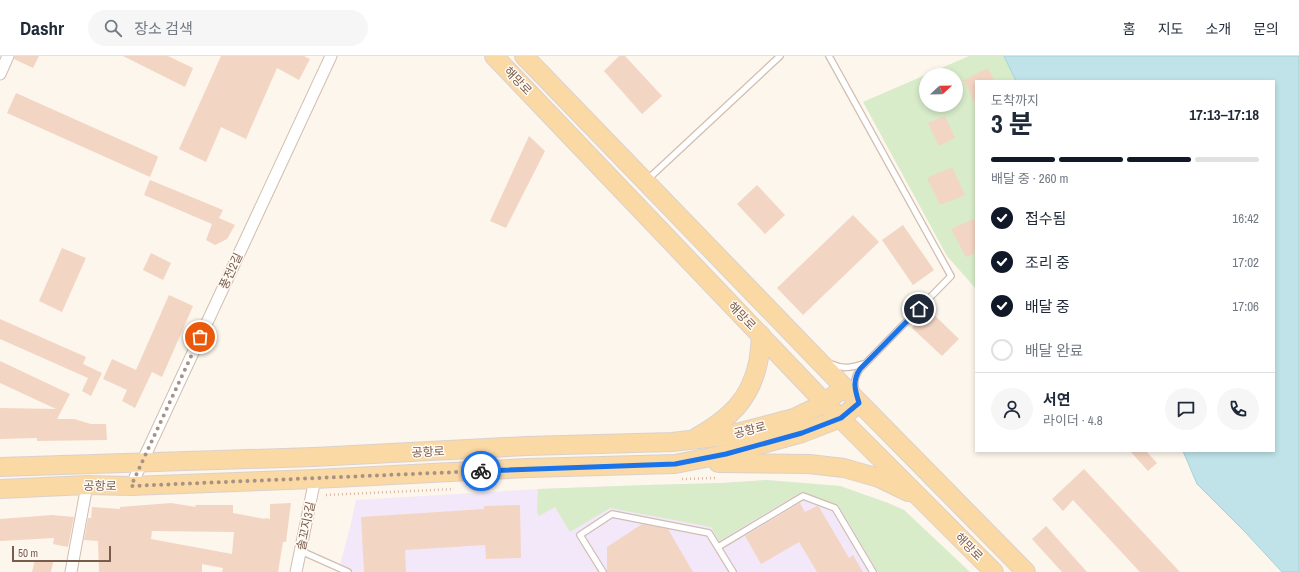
<!DOCTYPE html>
<html lang="ko">
<meta charset="utf-8">
<style>
body{margin:0;font-family:"Archivo Narrow","Noto Sans KR",sans-serif;background:#f6f6f7;color:#1f2937;height:100vh;display:flex;flex-direction:column;font-size:15px;white-space:nowrap}
*{box-sizing:border-box;margin:0}
p{font-size:13px;color:#747a83}
.icon{flex:none;width:22px;height:22px;fill:none;stroke:currentColor;stroke-width:2;stroke-linecap:round;stroke-linejoin:round}
.map{position:relative;flex:1;overflow:hidden}
.details{position:absolute;left:975px;top:24px;width:300px;height:372px;display:flex;flex-direction:column;background:#fff;border-radius:0px;box-shadow:0 2px 6px #0003}
.details>*{flex:none}
.needle{width:26px;rotate:68deg}
.tools{position:absolute;left:919px;top:12px;display:grid;gap:8px}
.tools a{display:grid;place-items:center;width:44px;height:44px;border-radius:50%;background:#fff;box-shadow:0 2px 6px #0003;font-size:20px}
.scale{position:absolute;left:12px;bottom:10px;width:99px;box-sizing:border-box;padding-left:4px;border:2px solid #7a5c4d;border-top:0;font-size:11px;line-height:14px;white-space:nowrap;color:#7a5c4d;-webkit-text-stroke:3px #fffaf3;paint-order:stroke}
.pin{position:absolute;display:grid;place-items:center;width:34px;height:34px;color:#fff;margin:-17px;border:2px solid #fff;border-radius:50%;box-shadow:0 1px 4px #0007}
.courier{position:absolute;display:grid;place-items:center;width:40px;height:40px;margin:-20px;border:3px solid #1a73e8;border-radius:50%;background:#fff;color:#222;box-shadow:0 1px 5px #0007}
.headline em{font-style:normal;font-weight:700}
.headline div{display:flex;flex-direction:column-reverse}
.headline{display:flex;align-items:center;justify-content:space-between;height:68px;padding:0 16px}
h1{font-size:26px;font-weight:700;line-height:30px}
.bar{display:grid;grid-template-columns:repeat(4,1fr);gap:6px 4px;align-content:center;height:48px;padding:0 16px}
.bar i{height:5px;border-radius:3px;background:#e0e1e3}
.bar .selected{background:#111827}
.bar p{grid-column:span 4}
.line{display:flex;align-items:center;gap:10px;padding:0 16px;border-top:1px solid #e0e1e3}
.line div{flex:1}
.round{display:grid;place-items:center;flex:none;width:42px;height:42px;border-radius:21px;background:#f6f6f7}
ol{padding:0 16px;list-style:none}
li{display:flex;align-items:center;gap:12px;height:44px}
li p{margin-inline-start:auto}
li .icon{padding:4px;border-radius:50%;background:#111827;color:#fff;stroke-width:4}
li:last-child{color:#747a83}
li i{width:22px;height:22px;border:2px solid #e0e1e3;border-radius:50%}
header{display:flex;align-items:center;gap:24px;box-sizing:border-box;height:56px;padding:0 20px;background:#fff;border-bottom:1px solid #e0e1e3}
header strong{font-size:19px}
nav{display:flex;gap:22px;margin-inline-start:auto;font-size:14px}
.search{width:280px;height:36px;background:#f6f6f7;display:flex;align-items:center;gap:10px;box-sizing:border-box;padding:0 14px;border-radius:22px;color:#747a83;font-size:15px}
.map>svg:first-child{display:block}
.education{fill:#f3e8fa}
.green{fill:#d8ecc9;fill-rule:evenodd}
.water{fill:#bfe3e8;stroke:#a5d3da}
.building{fill:#f3d5c3;fill-rule:evenodd}
.lines{fill:none;stroke-linecap:round;stroke-linejoin:round}
.lane-casing{stroke:#d1beb0;stroke-width:8}
.street-casing{stroke:#d1beb0;stroke-width:13}
.primary-casing{stroke:#dad1cd;stroke-width:20}
.path{stroke:#d9b8a5;stroke-width:2.5;stroke-dasharray:1 3;stroke-linecap:butt}
.lane{stroke:#fff;stroke-width:5.5}
.street{stroke:#fff;stroke-width:11}
.primary{stroke:#fbd9a5;stroke-width:18}
.done{stroke:#a89285;stroke-width:4;stroke-dasharray:0 7.2}
.route{stroke:#1a73e8;stroke-width:5}
.labels{text-anchor:middle;stroke-width:3;stroke-linejoin:round;paint-order:stroke}
.street-label{font-size:12px;fill:#7a5c4d;stroke:#fffaf3}
</style>
<header>
<strong>Dashr</strong>
<div class="search"><svg class="icon" aria-label="search" viewBox="0 0 24 24"><circle cx="10" cy="10" r="6"/><path d="M15 15l6 6"/></svg>장소 검색</div>
<nav><a>홈</a><a>지도</a><a>소개</a><a>문의</a></nav>
</header>
<div class="map">
<svg width="1299" height="516" viewBox="0 0 1299 516">
<rect width="100%" height="100%" fill="#fdf6ec"/>
<!-- education -->
<polygon class="education" points="766,424 840,430 888,447 904,454 970,516 338,516 350,471 356,444 538,433 647,429 721,427"/>
<!-- green -->
<g class="green">
<path d="M969,0H1004L1016,25H976V233L947,200L863,46ZM926,19H956V49H926Z"/>
<polygon points="766,424 840,430 888,447 904,454 970,516 878,516 839,450 801,436 719,485 711,471 610,452 570,476 555,451 539,460 537,456 538,433 647,429 721,427"/>
</g>
<!-- water -->
<polygon class="water" points="1004,0 1299,0 1299,516 1282,516 1245,476 1197,428 1183,395 1274,395 1274,25 1016,25"/>
<!-- building -->
<g class="building">
<polygon points="15,0 39,0 33,12 14,3"/>
<polygon points="123,0 168,0 193,12 185,31"/>
<polygon points="221,0 304,0 310,3 299,24 277,12 246,83 221,71 206,106 179,93"/>
<polygon points="619,0 625,0 662,40 642,58 604,15"/>
<polygon points="988,12 994,25 976,25 976,51 965,25 962,25"/>
<polygon points="16,37 157,100 158,101 150,121 7,57"/>
<polygon points="945,60 955,82 939,90 928,67"/>
<polygon points="529,80 545,95 506,172 490,165"/>
<polygon points="952,111 965,139 940,149 927,122"/>
<polygon points="150,124 223,154 219,162 235,169 227,183 215,189 206,184 212,168 144,139"/>
<polygon points="757,129 785,159 765,178 737,148"/>
<polygon points="853,159 879,186 803,259 777,232"/>
<polygon points="976,162 976,197 966,201 951,173"/>
<polygon points="903,169 934,214 913,229 882,184"/>
<polygon points="62,192 86,202 62,256 39,245"/>
<polygon points="151,197 171,207 163,224 143,214"/>
<polygon points="169,239 193,250 162,321 152,316 135,352 122,345 127,334 103,323 112,303 136,314"/>
<polygon points="929,254 959,283 942,300 912,272"/>
<polygon points="0,263 86,301 83,308 102,317 91,340 82,335 88,322 0,283"/>
<polygon points="0,305 70,338 57,363 74,363 91,368 106,368 107,384 37,385 37,382 0,383 0,352 56,353 0,327"/>
<polygon points="1130,395 1146,395 1157,407 1148,415"/>
<polygon points="1084,413 1180,516 1140,516 1073,444 1063,455 1052,443"/>
<path d="M171,447L196,451L195,449H233V457L265,463V462L270,463V448L291,447L286,486H283L278,516H222L223,512L202,508V516H99L98,485L84,484L88,462H91L92,451L120,453V451ZM152,475L234,476L232,498L151,483Z"/>
<polygon points="800,447 805,456 817,450 819,451 849,502 853,499 863,516 817,516 799,486 761,508 745,480"/>
<polygon points="520,449 521,502 486,503 485,489 405,494 406,516 364,516 361,461 484,453 484,450"/>
<polygon points="52,459 74,461 68,491 53,488 54,482 0,485 0,463"/>
<polygon points="642,468 668,473 693,516 607,516 607,491"/>
<polygon points="1046,470 1087,516 1062,516 1032,483"/>
<polygon points="35,504 53,506 51,516 32,516"/>
</g>
<g class="lines">
<!-- lane casing -->
<g class="lane-casing">
<g id="lane">
<path d="M829,0L951,220L860,313C855,320 853,327 856,335"/>
<polyline points="647,124 780,0"/>
<path d="M831,308C842,313 851,312 863,308"/>
<polyline points="718,491 803,440 835,452 873,516"/>
<polyline points="301,495 348,516"/>
<polyline points="603,516 580,479 612,458 709,477 733,516"/>
</g>
</g>
<!-- street casing -->
<g class="street-casing">
<g id="street">
<polyline points="0,18 8,0"/>
<polyline points="131,430 331,0"/>
<polyline points="71,516 87,429"/>
<polyline points="296,516 315,423"/>
</g>
</g>
<!-- primary casing -->
<g class="primary-casing">
<g id="primary">
<polyline points="494,0 825,347 994,516"/>
<polyline points="524,0 844,331 1026,516"/>
<path d="M697,381C729,363 750,344 758,307C760,298 760,289 761,279"/>
<polyline points="718,407 809,408 844,412 879,422 908,436"/>
<polyline points="0,411 314,401 527,390 672,386 725,380 794,362 825,347 844,331"/>
<polyline points="0,433 87,429 131,430 315,423 528,412 675,408 726,398 802,377 841,362 859,347"/>
</g>
</g>
<!-- path -->
<g class="path">
<polyline points="682,423 715,422"/>
<polyline points="326,439 454,433"/>
</g>
<!-- lane -->
<use href="#lane" class="lane"/>
<!-- street -->
<use href="#street" class="street"/>
<!-- primary -->
<use href="#primary" class="primary"/>
</g>
<g class="lines">
<!-- done -->
<polyline class="done" points="200,281 131,430 481,415"/>
<!-- route -->
<path class="route" d="M481,415L675,408L726,398L802,377L841,362L859,347C855,334 852,325 860,313L919,253"/>
</g>
<g class="labels">
<!-- street labels -->
<g class="street-label">
<text transform="translate(518 25) rotate(46)" y="4">해망로</text>
<text transform="translate(231 215) rotate(-65)" y="4">풍전2길</text>
<text transform="translate(742 260) rotate(46)" y="4">해망로</text>
<text transform="translate(750 374) rotate(-14)" y="4">공항로</text>
<text transform="translate(428 396) rotate(-3)" y="4">공항로</text>
<text transform="translate(100 430) rotate(1)" y="4">공항로</text>
<text transform="translate(306 470) rotate(-78)" y="4">솔꼬지3길</text>
<text transform="translate(969 491) rotate(45)" y="4">해망로</text>
</g>
</g>
</svg>
<div class="tools">
<a><svg class="needle" viewBox="-14 -14 28 28"><path d="M0-13l5 13h-10z" fill="#e53935"/><path d="M0 13l5-13h-10z" fill="#747a83"/></svg></a>
</div>
<div class="scale">50 m</div>
<div class="pin" style="left:200px;top:281px;background:#ea580c"><svg class="icon" aria-label="bag" viewBox="0 0 24 24"><path d="M5 8h14l-1 12H6zM9 8a3 3 0 0 1 6 0"/></svg></div>
<div class="pin" style="left:919px;top:253px;background:#1f2937"><svg class="icon" aria-label="home" viewBox="0 0 24 24"><path d="M3 11l9-7 9 7M6 9v11h12V9"/></svg></div>
<div class="courier" style="left:481px;top:415px"><svg class="icon" aria-label="bike" viewBox="0 0 24 24"><circle cx="6" cy="16" r="4"/><circle cx="18" cy="16" r="4"/><path d="M6 16l4-8h5l3 8M10 8l3 8H6M13 5h3"/></svg></div>
<section class="details">
<div class="headline"><div><h1>3 분</h1><p>도착까지</p></div><em>17:13–17:18</em></div>
<div class="bar"><i class="selected"></i><i class="selected"></i><i class="selected"></i><i></i><p>배달 중 · 260 m</p></div>
<ol>
<li><svg class="icon" aria-label="check" viewBox="0 0 24 24"><path d="M5 12l5 5 9-10"/></svg>접수됨<p>16:42</p></li>
<li><svg class="icon" aria-label="check" viewBox="0 0 24 24"><path d="M5 12l5 5 9-10"/></svg>조리 중<p>17:02</p></li>
<li><svg class="icon" aria-label="check" viewBox="0 0 24 24"><path d="M5 12l5 5 9-10"/></svg>배달 중<p>17:06</p></li>
<li><i></i>배달 완료</li>
</ol>
<div class="line" style="height:72px"><a class="round"><svg class="icon" aria-label="person" viewBox="0 0 24 24"><circle cx="12" cy="8" r="4"/><path d="M4 21q1-7 8-7t8 7"/></svg></a><div><b>서연</b><p>라이더 · 4.8</p></div><a class="round"><svg class="icon" aria-label="chat" viewBox="0 0 24 24"><path d="M4 5h16v11H9l-5 4z"/></svg></a><a class="round"><svg class="icon" aria-label="phone" viewBox="0 0 24 24"><path d="M5 4h4l2 5-3 2q2 4 5 5l2-3 5 2v4C11 20 4 13 5 4z"/></svg></a></div>
</section>
</div>
